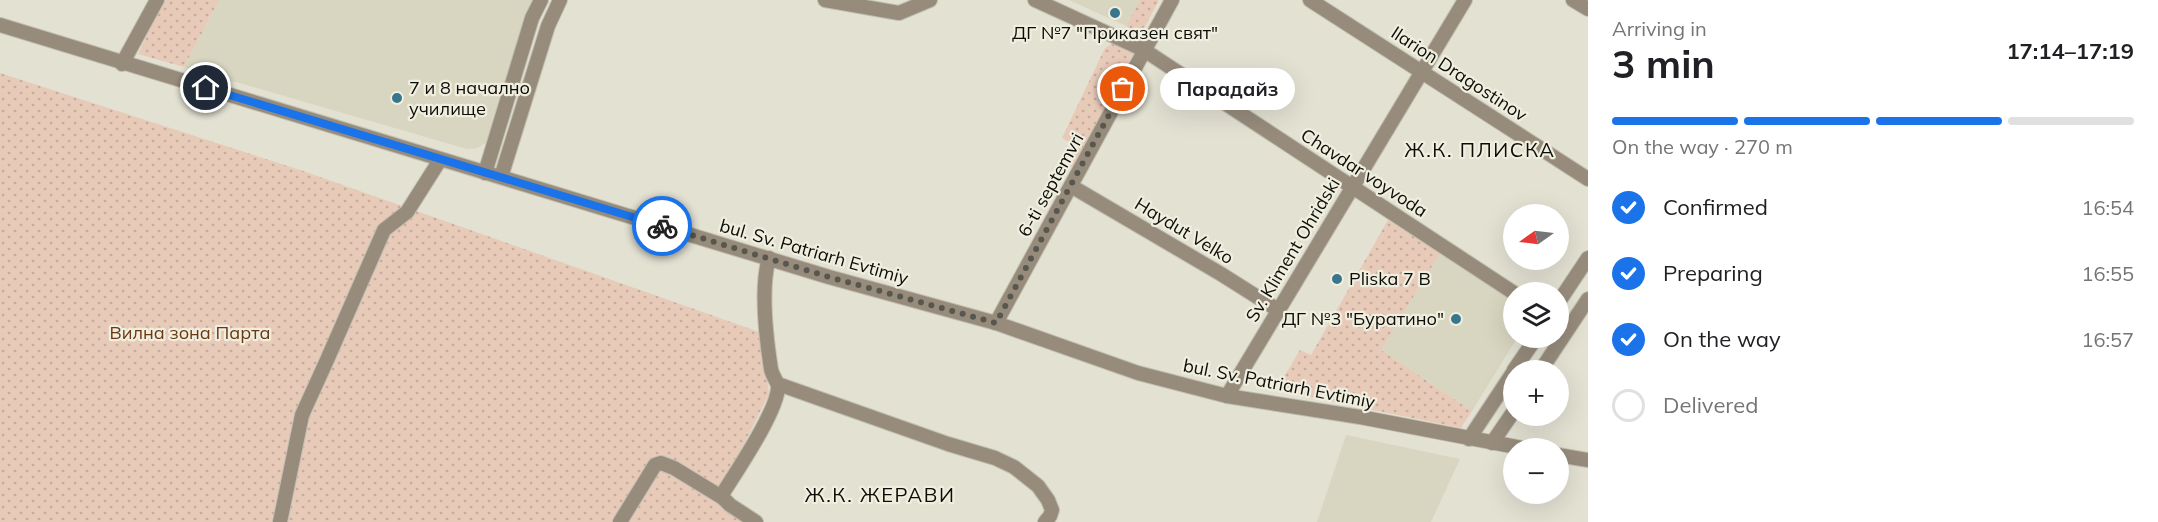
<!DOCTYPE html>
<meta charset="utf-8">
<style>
body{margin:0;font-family:Mulish,sans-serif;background:#f2f2f2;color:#202124;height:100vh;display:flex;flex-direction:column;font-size:22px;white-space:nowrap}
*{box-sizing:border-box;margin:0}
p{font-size:20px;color:#757577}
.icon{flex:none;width:33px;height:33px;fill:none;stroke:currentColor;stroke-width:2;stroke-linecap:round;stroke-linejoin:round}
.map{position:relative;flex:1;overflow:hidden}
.details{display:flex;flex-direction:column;background:#fff;width:570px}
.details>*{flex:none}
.needle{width:39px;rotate:256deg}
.controls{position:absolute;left:1503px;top:204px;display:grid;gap:12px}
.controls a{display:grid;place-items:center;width:66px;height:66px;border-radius:50%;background:#fff;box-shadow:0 6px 24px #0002;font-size:30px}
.pin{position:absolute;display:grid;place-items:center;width:51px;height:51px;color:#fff;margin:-26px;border:3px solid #fff;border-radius:50%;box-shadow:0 2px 6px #0007}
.courier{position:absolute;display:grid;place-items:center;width:60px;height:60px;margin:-30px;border:4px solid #1a73e8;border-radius:50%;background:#fff;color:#222;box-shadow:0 2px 8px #0007}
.bubble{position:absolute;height:42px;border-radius:21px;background:#fff;box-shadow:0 6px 24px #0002;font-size:20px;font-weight:700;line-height:42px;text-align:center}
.overview em{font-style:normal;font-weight:700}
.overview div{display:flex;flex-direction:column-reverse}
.overview{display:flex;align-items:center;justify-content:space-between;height:102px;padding:0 24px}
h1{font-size:39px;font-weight:700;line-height:45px}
.bar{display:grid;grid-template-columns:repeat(4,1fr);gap:9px 6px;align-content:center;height:72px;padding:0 24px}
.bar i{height:8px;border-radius:4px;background:#e0e0e0}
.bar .selected{background:#1a73e8}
.bar p{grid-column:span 4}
ol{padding:0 24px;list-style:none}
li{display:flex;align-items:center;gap:18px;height:66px}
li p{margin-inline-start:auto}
li .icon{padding:6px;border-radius:50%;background:#1a73e8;color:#fff;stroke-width:4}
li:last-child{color:#757577}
li i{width:33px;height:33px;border:3px solid #e0e0e0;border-radius:50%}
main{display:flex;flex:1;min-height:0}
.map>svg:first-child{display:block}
.built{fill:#d8d6c0}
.green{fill:url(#green-dots)}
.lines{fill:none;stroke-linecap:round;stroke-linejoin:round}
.minor-casing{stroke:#c1bfb2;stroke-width:16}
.minor{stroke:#978c7c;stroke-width:14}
.done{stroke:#58574f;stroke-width:6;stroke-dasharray:0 10.8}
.route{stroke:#1a73e8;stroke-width:8}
.poi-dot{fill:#39768c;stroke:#f0eedf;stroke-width:2}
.labels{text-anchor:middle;stroke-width:4.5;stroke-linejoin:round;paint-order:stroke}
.poi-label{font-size:18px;fill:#0d0d08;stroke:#f0eedf;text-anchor:start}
.street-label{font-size:18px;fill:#0d0d08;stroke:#f0eedf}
.park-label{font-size:18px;fill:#6b3710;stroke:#f0eedf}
.neighbourhood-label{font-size:20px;letter-spacing:1.5px;fill:#0d0d08;stroke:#f0eedf}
</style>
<main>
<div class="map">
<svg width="1588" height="522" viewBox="0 0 1588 522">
<defs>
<pattern id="green-dots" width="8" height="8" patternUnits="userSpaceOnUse" patternTransform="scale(1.5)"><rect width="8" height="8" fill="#e8cab9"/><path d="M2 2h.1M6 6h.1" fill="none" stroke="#c6ac9e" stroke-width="1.8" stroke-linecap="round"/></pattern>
</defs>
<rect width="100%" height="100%" fill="#e3e1d2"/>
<!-- built -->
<g class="built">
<polygon points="219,0 536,0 494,130 486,143 477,148 467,149 184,67"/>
<polygon points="1069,0 1140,0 1126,26"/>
<polygon points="1440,253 1513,301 1514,338 1517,338 1472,411 1381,350"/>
<polygon points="1346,435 1460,459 1431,522 1317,522"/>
</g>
<!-- green -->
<g class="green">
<polygon points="164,0 219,0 184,67 138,54"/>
<polygon points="1140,0 1159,0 1141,34 1126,26"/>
<polygon points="1113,43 1134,52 1073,168 1064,163 1073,144 1062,138 1105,48"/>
<polygon points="0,73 303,171 762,333 769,394 715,501 746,522 0,522"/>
<polygon points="1388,220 1440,253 1381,350 1472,411 1461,428 1276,390 1300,350 1311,355"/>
</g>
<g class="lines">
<!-- minor casing -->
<g class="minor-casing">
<g id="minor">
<polyline points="825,0 899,13 930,0"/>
<polyline points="1035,0 1144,50 1514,293"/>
<polyline points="1310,0 1588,179"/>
<polyline points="1573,0 1588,9"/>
<polyline points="0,25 829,277 996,323 1138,373 1227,396 1360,417 1522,448"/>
<polyline points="122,64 157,0"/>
<polyline points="485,173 532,18 541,0"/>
<polyline points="501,177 548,26 560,0"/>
<polyline points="1071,186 1221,274 1278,310"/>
<polyline points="1558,303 1588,258"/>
<polyline points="996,323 1172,0"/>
<polyline points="1514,370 1536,338"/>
<polyline points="1541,370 1588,299"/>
<polyline points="778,384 948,444 995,458 1014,467 1038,486 1048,500 1052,510 1050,516 1045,522"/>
<polyline points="1227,396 1465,0"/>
<polyline points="1469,439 1514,371"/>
<polyline points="1492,443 1514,411"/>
<polyline points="1558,455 1588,460"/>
<polyline points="280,522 302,415 327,360 384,230 407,212 440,160"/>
<polyline points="620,522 655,465 661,463 674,468 723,498"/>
<path d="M756,522L730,505L723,498V493C736,472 779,409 778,386C777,381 772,375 771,369C766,337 760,289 769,258"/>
</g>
</g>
<!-- minor -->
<use href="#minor" class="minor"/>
</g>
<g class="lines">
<!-- done -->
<polyline class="done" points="662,226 829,277 996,323 1123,89"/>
<!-- route -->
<polyline class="route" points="206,88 662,226"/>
</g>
<!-- markers -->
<g class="poi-dot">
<circle cx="1115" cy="13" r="6"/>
<circle cx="397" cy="98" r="6"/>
<circle cx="1337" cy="279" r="6"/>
<circle cx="1456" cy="319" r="6"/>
</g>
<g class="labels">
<!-- poi labels -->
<g class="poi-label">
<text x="1115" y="39" text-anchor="middle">ДГ №7 "Приказен свят"</text>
<text x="409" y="94">7 и 8 начално<tspan x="409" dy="21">училище</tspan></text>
<text x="1349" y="285">Pliska 7 B</text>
<text x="1444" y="325" text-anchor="end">ДГ №3 "Буратино"</text>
</g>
<!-- street labels -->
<g class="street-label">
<text transform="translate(1459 74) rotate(33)" y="6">Ilarion Dragostinov</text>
<text transform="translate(1364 173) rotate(33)" y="6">Chavdar voyvoda</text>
<text transform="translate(1051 185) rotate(-61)" y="6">6-ti septemvri</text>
<text transform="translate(1184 231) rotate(31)" y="6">Haydut Velko</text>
<text transform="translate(1293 250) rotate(-59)" y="6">Sv. Kliment Ohridski</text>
<text transform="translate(814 252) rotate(16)" y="6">bul. Sv. Patriarh Evtimiy</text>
<text transform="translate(1279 384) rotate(11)" y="6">bul. Sv. Patriarh Evtimiy</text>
</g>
<!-- park labels -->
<g class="park-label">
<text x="190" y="339">Вилна зона Парта</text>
</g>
<!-- neighbourhood labels -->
<g class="neighbourhood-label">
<text x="1480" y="157">Ж.К. ПЛИСКА</text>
<text x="880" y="502">Ж.К. ЖЕРАВИ</text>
</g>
</g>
</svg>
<div class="controls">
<a><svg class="needle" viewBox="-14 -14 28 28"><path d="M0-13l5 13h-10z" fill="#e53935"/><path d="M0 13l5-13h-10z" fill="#757577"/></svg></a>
<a><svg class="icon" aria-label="layers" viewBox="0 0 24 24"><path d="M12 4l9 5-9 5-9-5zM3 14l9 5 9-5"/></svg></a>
<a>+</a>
<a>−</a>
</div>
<div class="pin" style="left:1123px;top:89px;background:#ea580c"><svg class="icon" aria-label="bag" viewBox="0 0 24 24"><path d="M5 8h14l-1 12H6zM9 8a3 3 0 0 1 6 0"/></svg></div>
<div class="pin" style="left:206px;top:88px;background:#1f2937"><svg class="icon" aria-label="home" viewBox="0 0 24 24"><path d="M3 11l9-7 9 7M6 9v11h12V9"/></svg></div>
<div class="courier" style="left:662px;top:226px"><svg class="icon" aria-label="bike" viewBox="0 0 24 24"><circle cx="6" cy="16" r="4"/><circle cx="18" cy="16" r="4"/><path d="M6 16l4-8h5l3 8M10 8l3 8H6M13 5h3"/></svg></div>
<div class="bubble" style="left:1160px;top:68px;width:135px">Парадайз</div>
</div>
<section class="details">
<div class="overview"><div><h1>3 min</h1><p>Arriving in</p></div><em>17:14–17:19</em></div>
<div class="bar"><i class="selected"></i><i class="selected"></i><i class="selected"></i><i></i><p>On the way · 270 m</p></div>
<ol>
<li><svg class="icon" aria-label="check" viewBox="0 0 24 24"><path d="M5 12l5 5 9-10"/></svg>Confirmed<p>16:54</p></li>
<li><svg class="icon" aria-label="check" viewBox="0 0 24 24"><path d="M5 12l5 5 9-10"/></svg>Preparing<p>16:55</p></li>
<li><svg class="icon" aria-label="check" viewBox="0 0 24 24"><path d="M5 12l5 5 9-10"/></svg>On the way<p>16:57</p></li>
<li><i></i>Delivered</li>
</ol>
</section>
</main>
